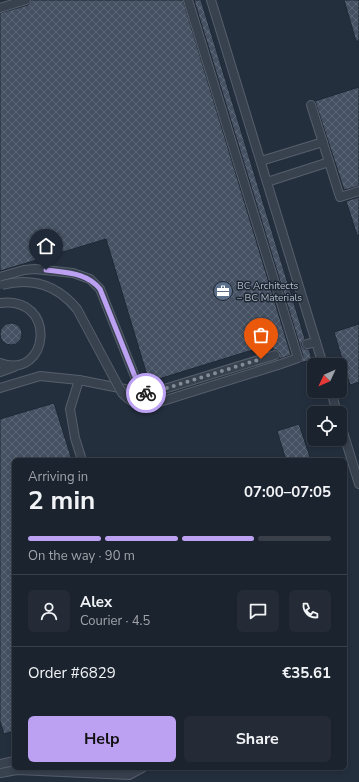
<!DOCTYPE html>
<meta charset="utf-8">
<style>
body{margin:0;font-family:"Nunito Sans",sans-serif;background:#242b36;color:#f1f3f6;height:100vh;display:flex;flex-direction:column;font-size:15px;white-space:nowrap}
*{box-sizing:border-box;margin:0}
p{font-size:13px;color:#a0a4aa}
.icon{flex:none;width:22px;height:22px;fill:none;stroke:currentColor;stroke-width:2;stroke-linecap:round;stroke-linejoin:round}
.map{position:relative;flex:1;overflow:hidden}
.panel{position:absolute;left:12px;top:458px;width:335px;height:312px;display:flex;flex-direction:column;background:#1b232e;border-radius:6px;box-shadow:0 2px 6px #0003,0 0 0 1px #39404a}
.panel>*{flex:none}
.needle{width:26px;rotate:226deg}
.buttons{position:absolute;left:307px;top:358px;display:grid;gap:8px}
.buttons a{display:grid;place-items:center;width:40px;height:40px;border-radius:6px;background:#1b232e;box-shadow:0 2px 6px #0003,0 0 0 1px #39404a;font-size:20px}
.pin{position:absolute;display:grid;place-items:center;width:34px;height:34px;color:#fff;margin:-41px -17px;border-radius:50% 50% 50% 0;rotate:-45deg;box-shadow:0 0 4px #0007}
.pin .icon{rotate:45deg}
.courier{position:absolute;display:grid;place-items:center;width:40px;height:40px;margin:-20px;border:3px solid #bca0f2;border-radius:50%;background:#fff;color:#222;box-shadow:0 1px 5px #0007}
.summary em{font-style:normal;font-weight:700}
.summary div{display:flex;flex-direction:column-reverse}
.summary{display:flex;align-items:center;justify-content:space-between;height:68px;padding:0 16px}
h1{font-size:26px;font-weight:700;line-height:30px}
.bar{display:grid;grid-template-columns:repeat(4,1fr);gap:6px 4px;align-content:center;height:48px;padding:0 16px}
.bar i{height:5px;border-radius:3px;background:#39404a}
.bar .selected{background:#bca0f2}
.bar p{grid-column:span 4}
.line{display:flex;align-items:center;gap:10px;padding:0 16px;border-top:1px solid #39404a}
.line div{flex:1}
.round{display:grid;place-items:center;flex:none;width:42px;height:42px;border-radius:6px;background:#242b36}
.action{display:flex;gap:8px;margin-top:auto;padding:8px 16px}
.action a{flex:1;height:46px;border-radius:6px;background:#bca0f2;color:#111;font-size:16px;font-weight:700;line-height:46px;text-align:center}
.action a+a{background:#242b36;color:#f1f3f6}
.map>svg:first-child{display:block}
.building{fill:url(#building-cross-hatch);stroke:#1f2835}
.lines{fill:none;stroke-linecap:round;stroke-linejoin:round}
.service-casing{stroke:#565f6c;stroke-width:10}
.service{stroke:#38414e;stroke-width:8}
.service-bridge-casing{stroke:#565f6c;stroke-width:10;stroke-linecap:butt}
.service-bridge{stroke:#38414e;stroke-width:8}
.done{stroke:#828b98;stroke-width:4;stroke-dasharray:0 7.2}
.route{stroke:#bca0f2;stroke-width:5}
.labels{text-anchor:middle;stroke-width:3;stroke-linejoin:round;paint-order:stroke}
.poi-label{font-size:10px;fill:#b4bcc9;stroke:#1d2633;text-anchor:start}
</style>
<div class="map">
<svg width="359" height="782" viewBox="0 0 359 782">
<defs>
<pattern id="building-cross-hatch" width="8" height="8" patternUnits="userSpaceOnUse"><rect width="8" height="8" fill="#455162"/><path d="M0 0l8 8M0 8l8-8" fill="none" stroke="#5d6877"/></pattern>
</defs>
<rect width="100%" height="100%" fill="#242f3e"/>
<!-- building -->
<g class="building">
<polygon points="31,0 183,0 291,355 279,359 280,353 277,350 273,350 272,344 149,382 106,239 0,271 0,13 28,5"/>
<polygon points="194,0 201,0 305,339 302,342 302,346 305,349 309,349 312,360 299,363 302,361 303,356"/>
<polygon points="344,0 359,0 359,41 356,41"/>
<polygon points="359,87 359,186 344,190 315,101"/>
<polygon points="359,197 359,235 357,235 346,201"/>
<circle cx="11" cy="334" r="11"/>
<polygon points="359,324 359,382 350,385 334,332"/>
<polygon points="54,403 72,460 14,460 14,731 4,734 0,721 0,419"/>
<polygon points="299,424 311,460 286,460 277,431"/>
</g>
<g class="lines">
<!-- service casing -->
<g class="service-casing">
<g id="service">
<polyline points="188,0 298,358 278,365"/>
<polyline points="211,0 316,342 307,344"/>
<polyline points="0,8 26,0"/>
<polyline points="311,105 329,162"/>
<polyline points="261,161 323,142"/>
<polyline points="267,182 329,162 340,197 359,191"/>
<polyline points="0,277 24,270 35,269 73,273 90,279 100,289 138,384 146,393 151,393 275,355"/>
<path d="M0,303C58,295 50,381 0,363"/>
<polyline points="316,342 323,365"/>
<polyline points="0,372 14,367"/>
<polyline points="79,380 70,409 75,438 82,460"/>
<polyline points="0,388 40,376 79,380 145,393"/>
<polyline points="331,391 337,413"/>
<polyline points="340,422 359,484"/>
<polyline points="0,764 14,761"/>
<polyline points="0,773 17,770 129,775 142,768"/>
</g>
</g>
<!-- service -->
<use href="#service" class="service"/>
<!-- service-bridge casing -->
<g class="service-bridge-casing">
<path id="service-bridge" d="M2,285C33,277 57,285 77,309L122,393C130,402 139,406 150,405L278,365"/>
</g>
<!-- service-bridge -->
<use href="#service-bridge" class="service-bridge"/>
</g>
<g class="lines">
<!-- done -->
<polyline class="done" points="146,393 151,393 261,359"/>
<!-- route -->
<path class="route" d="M46,270C66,273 86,272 100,289L138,384L146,393"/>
</g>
<!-- icons -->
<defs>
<g id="office-disc" transform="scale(1)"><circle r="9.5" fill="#5c6f8a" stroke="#1d2633"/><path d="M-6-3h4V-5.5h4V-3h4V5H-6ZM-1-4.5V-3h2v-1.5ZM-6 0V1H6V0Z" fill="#fff"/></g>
</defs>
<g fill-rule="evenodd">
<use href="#office-disc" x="223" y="291"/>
</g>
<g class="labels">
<!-- poi labels -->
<g class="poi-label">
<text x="237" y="289">BC Architects<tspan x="237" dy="12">– BC Materials</tspan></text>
</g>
</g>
</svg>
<div class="buttons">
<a><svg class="needle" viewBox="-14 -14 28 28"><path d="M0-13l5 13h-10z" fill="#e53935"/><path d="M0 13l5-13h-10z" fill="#a0a4aa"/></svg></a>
<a><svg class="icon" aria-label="locate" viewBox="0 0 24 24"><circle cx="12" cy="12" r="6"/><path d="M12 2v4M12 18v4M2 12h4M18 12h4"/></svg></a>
</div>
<div class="pin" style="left:261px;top:359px;background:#ea580c"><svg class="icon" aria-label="bag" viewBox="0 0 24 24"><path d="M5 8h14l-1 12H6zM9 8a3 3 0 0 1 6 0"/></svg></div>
<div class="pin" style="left:46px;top:270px;background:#1f2937"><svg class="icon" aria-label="home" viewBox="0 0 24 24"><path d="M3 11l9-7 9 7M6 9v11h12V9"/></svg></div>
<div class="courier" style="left:146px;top:393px"><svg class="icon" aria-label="bike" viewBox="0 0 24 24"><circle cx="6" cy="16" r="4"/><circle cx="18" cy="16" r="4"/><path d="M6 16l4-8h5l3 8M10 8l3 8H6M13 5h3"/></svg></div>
<section class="panel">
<div class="summary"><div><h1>2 min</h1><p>Arriving in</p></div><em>07:00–07:05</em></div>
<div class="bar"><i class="selected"></i><i class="selected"></i><i class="selected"></i><i></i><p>On the way · 90 m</p></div>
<div class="line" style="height:72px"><a class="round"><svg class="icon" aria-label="person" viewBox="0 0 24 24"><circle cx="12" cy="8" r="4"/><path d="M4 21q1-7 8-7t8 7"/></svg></a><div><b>Alex</b><p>Courier · 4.5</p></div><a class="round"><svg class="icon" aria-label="chat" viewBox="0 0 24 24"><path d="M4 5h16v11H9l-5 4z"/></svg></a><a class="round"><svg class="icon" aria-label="phone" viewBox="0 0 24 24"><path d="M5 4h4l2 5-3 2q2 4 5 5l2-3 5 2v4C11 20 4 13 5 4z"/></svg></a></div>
<div class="line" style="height:52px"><div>Order #6829</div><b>€35.61</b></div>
<div class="action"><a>Help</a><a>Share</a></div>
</section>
</div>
